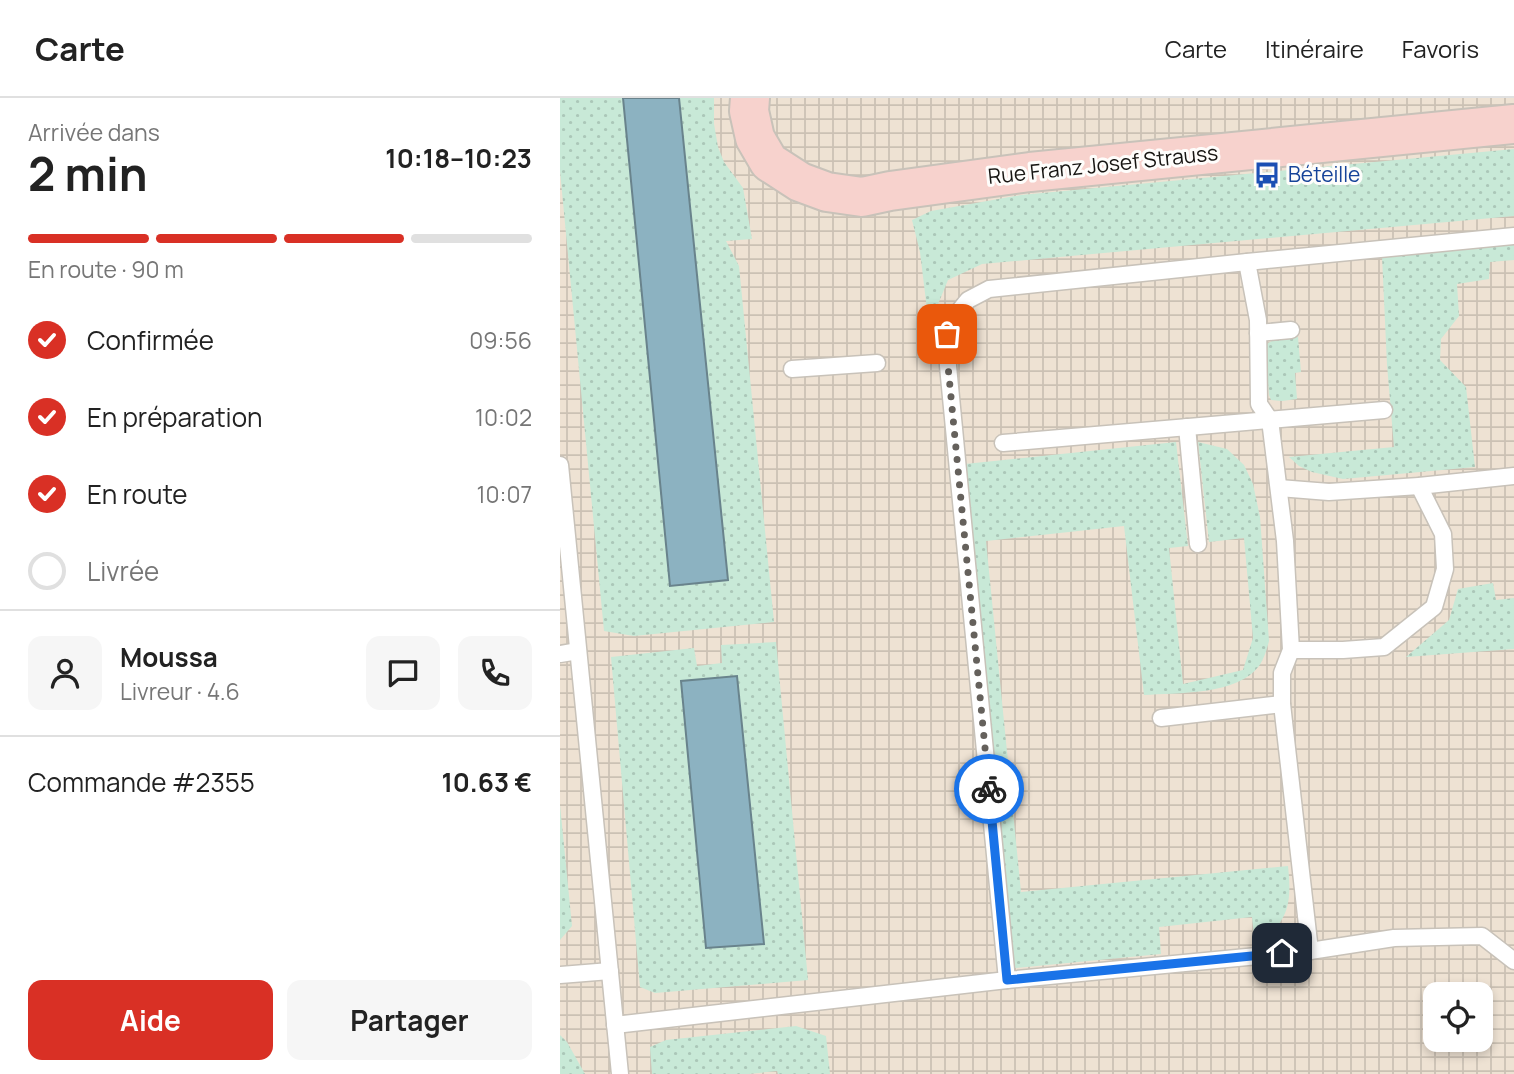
<!DOCTYPE html>
<html lang="fr">
<meta charset="utf-8">
<style>
body{margin:0;font-family:Manrope,sans-serif;background:#f6f6f6;color:#222;height:100vh;display:flex;flex-direction:column;font-size:26px;white-space:nowrap}
*{box-sizing:border-box;margin:0}
p{font-size:23px;color:#767676}
.icon{flex:none;width:38px;height:38px;fill:none;stroke:currentColor;stroke-width:2;stroke-linecap:round;stroke-linejoin:round}
.map{position:relative;flex:1;overflow:hidden}
.sheet{display:flex;flex-direction:column;background:#fff;width:560px}
.sheet>*{flex:none}
.tools{position:absolute;left:863px;top:884px;display:grid;gap:14px}
.tools a{display:grid;place-items:center;width:70px;height:70px;border-radius:14px;background:#fff;box-shadow:0 4px 10px #0003;font-size:35px}
.pin{position:absolute;display:grid;place-items:center;width:60px;height:60px;color:#fff;margin:-30px;border-radius:14px;box-shadow:0 4px 10px #0006}
.courier{position:absolute;display:grid;place-items:center;width:70px;height:70px;margin:-35px;border:5px solid #1a73e8;border-radius:50%;background:#fff;color:#222;box-shadow:0 2px 9px #0007}
.headline em{font-style:normal;font-weight:700}
.headline div{display:flex;flex-direction:column-reverse}
.headline{display:flex;align-items:center;justify-content:space-between;height:119px;padding:0 28px}
h1{font-size:46px;font-weight:700;line-height:52px}
.bar{display:grid;grid-template-columns:repeat(4,1fr);gap:10px 7px;align-content:center;height:84px;padding:0 28px}
.bar i{height:9px;border-radius:5px;background:#e0e0e0}
.bar .current{background:#d93025}
.bar p{grid-column:span 4}
.line{display:flex;align-items:center;gap:18px;padding:0 28px;border-top:2px solid #e0e0e0}
.line div{flex:1}
.round{display:grid;place-items:center;flex:none;width:74px;height:74px;border-radius:14px;background:#f6f6f6}
ol{padding:0 28px;list-style:none}
li{display:flex;align-items:center;gap:21px;height:77px}
li p{margin-inline-start:auto}
li .icon{padding:7px;border-radius:50%;background:#d93025;color:#fff;stroke-width:4}
li:last-child{color:#767676}
li i{width:38px;height:38px;border:4px solid #e0e0e0;border-radius:50%}
.action{display:flex;gap:14px;margin-top:auto;padding:14px 28px}
.action a{flex:1;height:80px;border-radius:14px;background:#d93025;color:#fff;font-size:28px;font-weight:700;line-height:80px;text-align:center}
.action a+a{background:#f6f6f6;color:#222}
header{display:flex;align-items:center;gap:42px;box-sizing:border-box;height:98px;padding:0 35px;background:#fff;border-bottom:2px solid #e0e0e0}
header strong{font-size:33px}
nav{display:flex;gap:38px;margin-inline-start:auto;font-size:24px}
main{display:flex;flex:1;min-height:0}
.map>svg:first-child{display:block}
.industrial{fill:url(#industrial-grid);fill-rule:evenodd}
.grass{fill:url(#grass-dots)}
.water{fill:#8cb2c1;stroke:#69838c;stroke-width:2}
.lines{fill:none;stroke-linecap:round;stroke-linejoin:round}
.lane-casing{stroke:#c8c2b9;stroke-width:19}
.secondary-casing{stroke:#c8c2b9;stroke-width:42}
.lane{stroke:#fff;stroke-width:16}
.secondary{stroke:#f7d2cd;stroke-width:38}
.done{stroke:#65615c;stroke-width:7;stroke-dasharray:0 12.6}
.route{stroke:#1a73e8;stroke-width:9}
.labels{text-anchor:middle;stroke-width:6;stroke-linejoin:round;paint-order:stroke}
.street-label{font-size:21px;fill:#171512;stroke:#fefdfb}
.transit-label{font-size:21px;fill:#164399;stroke:#fefdfb;text-anchor:start}
</style>
<header>
<strong>Carte</strong>
<nav><a>Carte</a><a>Itinéraire</a><a>Favoris</a></nav>
</header>
<main>
<section class="sheet">
<div class="headline"><div><h1>2 min</h1><p>Arrivée dans</p></div><em>10:18–10:23</em></div>
<div class="bar"><i class="current"></i><i class="current"></i><i class="current"></i><i></i><p>En route · 90 m</p></div>
<ol>
<li><svg class="icon" aria-label="check" viewBox="0 0 24 24"><path d="M5 12l5 5 9-10"/></svg>Confirmée<p>09:56</p></li>
<li><svg class="icon" aria-label="check" viewBox="0 0 24 24"><path d="M5 12l5 5 9-10"/></svg>En préparation<p>10:02</p></li>
<li><svg class="icon" aria-label="check" viewBox="0 0 24 24"><path d="M5 12l5 5 9-10"/></svg>En route<p>10:07</p></li>
<li><i></i>Livrée</li>
</ol>
<div class="line" style="height:126px"><a class="round"><svg class="icon" aria-label="person" viewBox="0 0 24 24"><circle cx="12" cy="8" r="4"/><path d="M4 21q1-7 8-7t8 7"/></svg></a><div><b>Moussa</b><p>Livreur · 4.6</p></div><a class="round"><svg class="icon" aria-label="chat" viewBox="0 0 24 24"><path d="M4 5h16v11H9l-5 4z"/></svg></a><a class="round"><svg class="icon" aria-label="phone" viewBox="0 0 24 24"><path d="M5 4h4l2 5-3 2q2 4 5 5l2-3 5 2v4C11 20 4 13 5 4z"/></svg></a></div>
<div class="line" style="height:91px"><div>Commande #2355</div><b>10.63 €</b></div>
<div class="action"><a>Aide</a><a>Partager</a></div>
</section>
<div class="map">
<svg width="954" height="976" viewBox="0 0 954 976">
<defs>
<pattern id="industrial-grid" width="8" height="8" patternUnits="userSpaceOnUse" patternTransform="scale(1.75)"><rect width="8" height="8" fill="#eee2d3"/><path d="M0 4h8M4 0v8" fill="none" stroke="#cbc1b4"/></pattern>
<pattern id="grass-dots" width="8" height="8" patternUnits="userSpaceOnUse" patternTransform="scale(1.75)"><rect width="8" height="8" fill="#c8e9d7"/><path d="M2 2h.1M6 6h.1" fill="none" stroke="#abc7b8" stroke-width="1.8" stroke-linecap="round"/></pattern>
</defs>
<rect width="100%" height="100%" fill="#f5eee6"/>
<!-- industrial -->
<path class="industrial" d="M0,0H954V976H0ZM875,896H920V942H875Z"/>
<!-- grass -->
<g class="grass">
<polygon points="0,0 63,0 110,488 168,482 119,0 154,0 154,26 158,49 164,64 183,90 192,141 166,143 179,168 214,524 74,538 44,533 0,73"/>
<polygon points="954,51 954,118 422,166 388,182 369,228 360,154 352,122 371,113 461,97"/>
<polygon points="954,145 954,162 930,164 929,181 897,186 899,218 881,241 880,262 906,289 915,369 783,381 752,374 739,368 729,359 834,349 827,267 822,158"/>
<polygon points="738,239 741,274 735,275 737,301 722,303 711,302 709,297 705,247 713,242"/>
<path d="M616,344L628,448L609,450L623,586L683,572L693,540L684,440L649,444L638,344L667,351L684,367L693,386L700,419L709,543C707,551 704,561 699,568C678,597 616,595 584,597L564,428L426,443L461,794L728,768C732,805 729,826 695,847L692,819L599,829L601,856L455,870L446,794L405,366Z"/>
<polygon points="933,485 936,502 954,500 954,551 846,559 889,522 898,491"/>
<polygon points="216,544 248,882 95,895 80,889 51,559 134,550 137,568 162,565 161,547"/>
<polygon points="0,707 12,828 0,842"/>
<polygon points="236,928 266,938 270,976 218,976 217,973 189,976 92,976 90,949 106,942"/>
<polygon points="0,937 7,944 25,976 0,976"/>
</g>
<!-- water -->
<g class="water">
<polygon points="63,0 119,0 168,482 110,488"/>
<polygon points="177,578 204,846 146,850 121,583"/>
</g>
<g class="lines">
<!-- lane casing -->
<g class="lane-casing">
<g id="lane">
<polyline points="687,164 698,222 699,306 710,322 725,443 731,552 722,575 722,606 750,853"/>
<polyline points="698,235 731,232"/>
<polyline points="232,271 317,265"/>
<polyline points="627,329 638,446"/>
<polyline points="443,345 824,312"/>
<polyline points="0,367 60,976"/>
<polyline points="719,390 769,394 859,388 954,378"/>
<polyline points="731,552 783,552 824,549 874,509 885,471 883,436 859,388"/>
<polyline points="0,556 18,553"/>
<polyline points="601,620 722,606"/>
<polyline points="0,877 50,873"/>
<polyline points="447,882 388,268 387,236 394,219 408,202 429,191 687,164 954,138"/>
<polyline points="55,927 447,882 750,853 834,840 922,838 954,863"/>
</g>
</g>
<!-- secondary casing -->
<g class="secondary-casing">
<polyline id="secondary" points="190,0 189,13 195,40 209,64 240,84 267,94 302,99 330,93 470,74 954,26"/>
</g>
<!-- lane -->
<use href="#lane" class="lane"/>
<!-- secondary -->
<use href="#secondary" class="secondary"/>
</g>
<g class="lines">
<!-- done -->
<polyline class="done" points="387,236 388,268 429,691"/>
<!-- route -->
<polyline class="route" points="429,691 447,882 722,855"/>
</g>
<!-- icons -->
<defs>
<g id="bus-bare" transform="scale(2.1)"><path d="M-5-6H5V4H4V6H2V4H-2V6H-4V4H-5ZM-3.5-4V0h7V-4ZM-3.5 1.2v1.5H-2V1.2ZM2 1.2v1.5H3.5V1.2Z" fill="#1a4fb4" stroke="#fefdfb" stroke-width="2.5" paint-order="stroke"/></g>
</defs>
<g fill-rule="evenodd">
<use href="#bus-bare" x="707" y="77"/>
</g>
<g class="labels">
<!-- street labels -->
<g class="street-label">
<text transform="translate(543 67) rotate(-6)" y="7">Rue Franz Josef Strauss</text>
</g>
<!-- transit labels -->
<g class="transit-label">
<text x="728" y="84">Béteille</text>
</g>
</g>
</svg>
<div class="tools">
<a><svg class="icon" aria-label="locate" viewBox="0 0 24 24"><circle cx="12" cy="12" r="6"/><path d="M12 2v4M12 18v4M2 12h4M18 12h4"/></svg></a>
</div>
<div class="pin" style="left:387px;top:236px;background:#ea580c"><svg class="icon" aria-label="bag" viewBox="0 0 24 24"><path d="M5 8h14l-1 12H6zM9 8a3 3 0 0 1 6 0"/></svg></div>
<div class="pin" style="left:722px;top:855px;background:#1f2937"><svg class="icon" aria-label="home" viewBox="0 0 24 24"><path d="M3 11l9-7 9 7M6 9v11h12V9"/></svg></div>
<div class="courier" style="left:429px;top:691px"><svg class="icon" aria-label="bike" viewBox="0 0 24 24"><circle cx="6" cy="16" r="4"/><circle cx="18" cy="16" r="4"/><path d="M6 16l4-8h5l3 8M10 8l3 8H6M13 5h3"/></svg></div>
</div>
</main>
